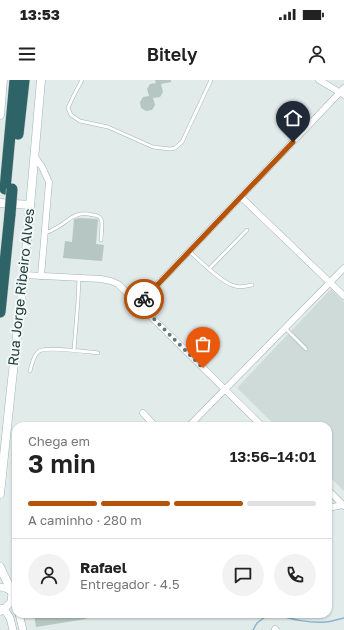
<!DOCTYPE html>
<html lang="pt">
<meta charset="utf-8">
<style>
body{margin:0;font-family:"Golos Text",sans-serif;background:#f2f2f2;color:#222;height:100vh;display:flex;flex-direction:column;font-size:15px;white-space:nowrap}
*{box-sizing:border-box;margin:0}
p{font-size:13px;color:#767676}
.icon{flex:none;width:22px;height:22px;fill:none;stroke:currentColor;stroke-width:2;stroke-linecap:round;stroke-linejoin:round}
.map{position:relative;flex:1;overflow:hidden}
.panel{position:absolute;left:12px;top:342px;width:320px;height:196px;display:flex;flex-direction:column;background:#fff;border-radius:12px;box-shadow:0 1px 3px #0004}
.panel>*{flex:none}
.pin{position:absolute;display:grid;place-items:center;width:34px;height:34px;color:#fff;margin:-41px -17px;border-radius:50% 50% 50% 0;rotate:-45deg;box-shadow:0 0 4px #0007}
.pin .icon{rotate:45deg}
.courier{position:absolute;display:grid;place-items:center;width:40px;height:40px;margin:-20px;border:3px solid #b45309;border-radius:50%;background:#fff;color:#222;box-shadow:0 1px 5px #0007}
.summary em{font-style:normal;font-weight:600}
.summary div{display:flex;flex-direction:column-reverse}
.summary{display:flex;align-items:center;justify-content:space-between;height:68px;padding:0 16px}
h1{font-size:26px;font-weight:600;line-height:30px}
.bar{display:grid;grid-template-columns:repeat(4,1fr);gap:6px 4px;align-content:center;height:48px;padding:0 16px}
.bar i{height:5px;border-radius:3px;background:#e0e0e0}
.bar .on{background:#b45309}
.bar p{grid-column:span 4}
.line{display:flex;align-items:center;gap:10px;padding:0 16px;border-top:1px solid #e0e0e0}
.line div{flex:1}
.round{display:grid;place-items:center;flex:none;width:42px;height:42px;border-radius:21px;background:#f2f2f2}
.status{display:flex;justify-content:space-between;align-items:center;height:28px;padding:0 20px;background:#fff;direction:ltr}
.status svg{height:11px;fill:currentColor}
header{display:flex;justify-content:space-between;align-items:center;height:52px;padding:0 16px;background:#fff;font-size:18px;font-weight:600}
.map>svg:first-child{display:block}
.built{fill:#cfdbd8}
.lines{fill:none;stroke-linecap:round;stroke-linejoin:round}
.stream{stroke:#8ab3cf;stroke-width:1.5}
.building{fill:#b6c6c3}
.service-casing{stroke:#a4b3b1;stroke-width:4}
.minor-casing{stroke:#a4b3b1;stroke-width:7}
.tertiary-casing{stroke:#a4b3b1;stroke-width:8}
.secondary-casing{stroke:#a0b7b4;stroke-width:9}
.motorway-casing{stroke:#c1c8c8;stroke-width:12}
.service{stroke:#fff;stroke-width:3}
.minor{stroke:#fff;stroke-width:6}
.tertiary{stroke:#fff;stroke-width:7}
.secondary{stroke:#fff;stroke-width:8}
.motorway{stroke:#2e6467;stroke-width:11}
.motorway-bridge-casing{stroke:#c1c8c8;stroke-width:12;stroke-linecap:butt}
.motorway-bridge{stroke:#2e6467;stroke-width:11}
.done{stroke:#657978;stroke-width:4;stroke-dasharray:0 7.2}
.route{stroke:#b45309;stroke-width:5}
.labels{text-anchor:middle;stroke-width:4;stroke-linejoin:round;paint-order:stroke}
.street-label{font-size:14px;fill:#223b3b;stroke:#f1f8f6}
</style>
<div class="status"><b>13:53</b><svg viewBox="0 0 49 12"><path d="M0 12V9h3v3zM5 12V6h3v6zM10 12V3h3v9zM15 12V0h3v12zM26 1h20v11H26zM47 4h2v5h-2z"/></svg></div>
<header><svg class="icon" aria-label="menu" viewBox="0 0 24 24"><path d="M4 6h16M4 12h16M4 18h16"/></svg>Bitely<svg class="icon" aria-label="person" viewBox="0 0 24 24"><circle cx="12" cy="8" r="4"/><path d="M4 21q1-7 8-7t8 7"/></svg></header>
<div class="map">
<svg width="344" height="550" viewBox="0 0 344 550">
<rect width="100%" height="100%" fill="#e1ebe9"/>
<!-- built -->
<polygon class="built" points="331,209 344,222 344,411 328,395 328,346 276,346 237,308"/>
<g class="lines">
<!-- stream -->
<g class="stream">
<path d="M278,534C291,540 311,543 325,542C331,542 338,539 344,538"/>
<polyline points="253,550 257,543 269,534"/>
</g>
</g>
<!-- building -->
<g class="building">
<polygon points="155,0 171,0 171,2 161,4 163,12 160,17 153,18 155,25 152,30 146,31 141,28 140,22 143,17 149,16 147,9 150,4 156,3"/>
<polygon points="79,138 97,139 98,140 96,164 104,165 102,181 63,178 65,161 72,162 74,139"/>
<polygon points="34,534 85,534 86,539 36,547"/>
</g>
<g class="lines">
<!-- service casing -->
<g class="service-casing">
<g id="service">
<polyline points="82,0 73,17 68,28 71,35 80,41 108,47 153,67 170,69 175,68 182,62 211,0"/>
<path d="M45,153C48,152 51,151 54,149C69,142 73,130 93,135C96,135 99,136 101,139C103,143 101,155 101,160"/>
<path d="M189,171C199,180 223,204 235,206C241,208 246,206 252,205"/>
<polyline points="209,189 247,150"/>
<polyline points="285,248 306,269"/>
<polyline points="74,270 78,220 79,198"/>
<path d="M30,291C32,284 33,276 39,271C47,266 87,272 98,273"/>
</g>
</g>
<!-- minor casing -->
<g class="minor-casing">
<g id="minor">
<polyline points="319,0 344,15"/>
<polyline points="35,77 42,87 49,102 41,196"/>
<polyline points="241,117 344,216"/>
<polyline points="24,195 101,199 111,201 118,204 262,346"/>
<polyline points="139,224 344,8"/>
<polyline points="143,333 155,346"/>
<polyline points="189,346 344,188"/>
<polyline points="328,410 344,426"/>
<polyline points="328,428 343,425"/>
<polyline points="275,549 276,550"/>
</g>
</g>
<!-- tertiary casing -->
<g class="tertiary-casing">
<g id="tertiary">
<path d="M0,507C11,509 12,511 16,521"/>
<polyline points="0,528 4,529 10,538 13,550"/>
<polyline points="4,529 11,522 12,512"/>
<polyline points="19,534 23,550"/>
</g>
</g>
<!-- secondary casing -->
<g class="secondary-casing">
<g id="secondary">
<polyline points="0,35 3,0"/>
<polyline points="0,123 30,125"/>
<polyline points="0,414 11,309 24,195 41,0"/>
<polyline points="0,487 12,512"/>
<polyline points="0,531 4,529"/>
</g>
</g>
<!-- motorway casing -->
<g class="motorway-casing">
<g id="motorway">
<polyline points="18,54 24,0"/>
<polyline points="5,109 15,0"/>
<polyline points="0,232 10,134"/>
</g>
</g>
<!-- service -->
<use href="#service" class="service"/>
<!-- minor -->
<use href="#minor" class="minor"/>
<!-- tertiary -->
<use href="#tertiary" class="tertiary"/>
<!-- secondary -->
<use href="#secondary" class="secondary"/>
<!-- motorway -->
<use href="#motorway" class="motorway"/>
<!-- motorway-bridge casing -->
<g class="motorway-bridge-casing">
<polyline id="motorway-bridge" points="10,134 12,109"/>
</g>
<!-- motorway-bridge -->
<use href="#motorway-bridge" class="motorway-bridge"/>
</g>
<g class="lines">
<!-- done -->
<polyline class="done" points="144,219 139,224 203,288"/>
<!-- route -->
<polyline class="route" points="144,219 293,62"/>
</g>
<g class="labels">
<!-- street labels -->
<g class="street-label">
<text transform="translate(21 207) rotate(-84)" y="5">Rua Jorge Ribeiro Alves</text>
</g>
</g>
</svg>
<div class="pin" style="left:203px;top:288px;background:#ea580c"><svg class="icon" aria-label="bag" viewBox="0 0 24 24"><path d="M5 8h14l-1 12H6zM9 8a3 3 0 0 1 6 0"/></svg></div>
<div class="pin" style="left:293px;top:62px;background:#1f2937"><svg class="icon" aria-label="home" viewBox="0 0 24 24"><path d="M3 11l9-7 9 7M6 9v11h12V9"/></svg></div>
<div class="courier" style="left:144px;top:219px"><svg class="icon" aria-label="bike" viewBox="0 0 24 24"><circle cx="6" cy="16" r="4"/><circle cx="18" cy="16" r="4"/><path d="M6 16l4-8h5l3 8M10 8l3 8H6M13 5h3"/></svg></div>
<section class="panel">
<div class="summary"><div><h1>3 min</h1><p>Chega em</p></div><em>13:56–14:01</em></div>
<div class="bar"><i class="on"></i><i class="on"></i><i class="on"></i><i></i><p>A caminho · 280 m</p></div>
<div class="line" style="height:72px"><a class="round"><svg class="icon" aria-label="person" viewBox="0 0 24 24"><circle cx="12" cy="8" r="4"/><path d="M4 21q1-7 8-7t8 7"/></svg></a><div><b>Rafael</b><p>Entregador · 4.5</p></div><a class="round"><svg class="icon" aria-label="chat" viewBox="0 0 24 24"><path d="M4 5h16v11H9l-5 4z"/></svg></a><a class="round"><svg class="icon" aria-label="phone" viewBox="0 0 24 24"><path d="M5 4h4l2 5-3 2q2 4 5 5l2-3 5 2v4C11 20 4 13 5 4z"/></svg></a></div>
</section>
</div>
